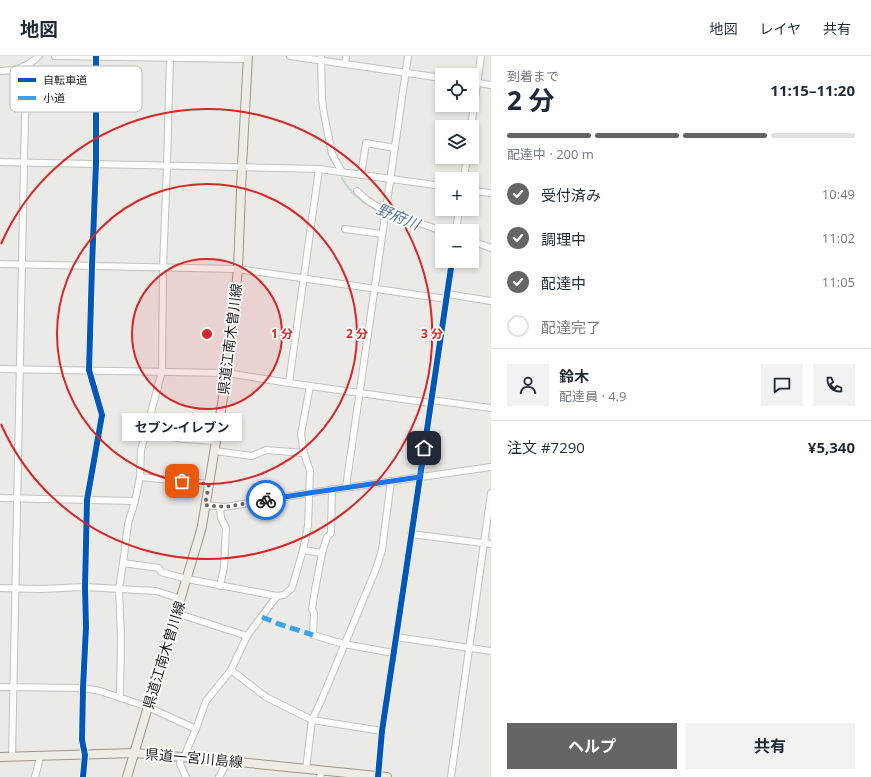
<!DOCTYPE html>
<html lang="ja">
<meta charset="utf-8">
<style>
body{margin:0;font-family:"Open Sans","Noto Sans JP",sans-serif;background:#f2f2f3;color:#1f2937;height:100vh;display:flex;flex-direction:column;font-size:15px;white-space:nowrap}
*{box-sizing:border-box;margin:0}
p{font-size:13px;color:#747a83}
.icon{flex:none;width:22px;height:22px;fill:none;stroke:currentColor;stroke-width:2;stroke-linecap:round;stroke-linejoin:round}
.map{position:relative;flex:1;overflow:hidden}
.sheet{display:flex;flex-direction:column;background:#fff;width:380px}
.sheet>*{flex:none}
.controls{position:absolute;left:435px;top:12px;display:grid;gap:8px}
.controls a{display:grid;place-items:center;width:44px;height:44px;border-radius:0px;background:#fff;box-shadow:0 2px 6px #0003;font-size:20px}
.pin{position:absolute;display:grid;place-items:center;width:34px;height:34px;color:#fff;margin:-17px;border-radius:8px;box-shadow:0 2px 6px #0006}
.courier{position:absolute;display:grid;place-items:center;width:40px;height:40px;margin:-20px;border:3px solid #1a73e8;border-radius:50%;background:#fff;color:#222;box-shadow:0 1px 5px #0007}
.bubble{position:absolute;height:28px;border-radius:0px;background:#fff;box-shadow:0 2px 6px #0003;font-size:13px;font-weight:700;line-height:28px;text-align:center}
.headline em{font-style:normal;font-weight:700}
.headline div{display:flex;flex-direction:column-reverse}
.headline{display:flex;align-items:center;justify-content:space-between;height:68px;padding:0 16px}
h1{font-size:26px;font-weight:700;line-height:30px}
.bar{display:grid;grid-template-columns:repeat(4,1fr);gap:6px 4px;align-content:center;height:48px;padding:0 16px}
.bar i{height:5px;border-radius:3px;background:#e0e1e3}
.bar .selected{background:#666564}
.bar p{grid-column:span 4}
.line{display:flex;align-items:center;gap:10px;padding:0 16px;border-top:1px solid #e0e1e3}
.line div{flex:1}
.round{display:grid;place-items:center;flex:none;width:42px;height:42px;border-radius:0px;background:#f2f2f3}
ol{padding:0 16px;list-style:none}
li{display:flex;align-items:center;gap:12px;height:44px}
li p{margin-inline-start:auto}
li .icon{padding:4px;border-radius:50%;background:#666564;color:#fff;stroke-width:4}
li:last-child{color:#747a83}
li i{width:22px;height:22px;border:2px solid #e0e1e3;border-radius:50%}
.action{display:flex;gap:8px;margin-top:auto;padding:8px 16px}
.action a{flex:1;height:46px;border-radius:0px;background:#666564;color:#fff;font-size:16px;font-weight:700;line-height:46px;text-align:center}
.action a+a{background:#f2f2f3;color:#1f2937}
header{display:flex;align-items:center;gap:24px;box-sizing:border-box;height:56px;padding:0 20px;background:#fff;border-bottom:1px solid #e0e1e3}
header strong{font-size:19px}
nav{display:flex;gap:22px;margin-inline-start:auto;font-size:14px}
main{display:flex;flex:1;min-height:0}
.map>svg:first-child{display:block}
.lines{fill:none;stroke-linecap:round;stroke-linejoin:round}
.stream{stroke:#bed6db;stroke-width:2}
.minor-casing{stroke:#c2c1bf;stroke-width:8}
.major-casing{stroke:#9f9687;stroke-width:10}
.minor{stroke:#fcfcfb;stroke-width:6}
.major{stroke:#efebe5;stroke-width:8}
.quiet{stroke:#3da2ea;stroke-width:5;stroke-dasharray:10 5;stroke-linecap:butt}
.cycleway-casing{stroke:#fff;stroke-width:8}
.cycleway{stroke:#0057b8;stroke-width:6}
.done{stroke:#666564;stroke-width:4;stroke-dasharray:0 7.2}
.route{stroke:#1a73e8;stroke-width:5}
.ring{fill:none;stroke:#d62828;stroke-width:2}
.labels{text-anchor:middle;stroke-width:3.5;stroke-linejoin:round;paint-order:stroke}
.street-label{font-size:14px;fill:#1e1e1e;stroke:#fff}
.water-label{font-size:15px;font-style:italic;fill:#53789a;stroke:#fff}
.key{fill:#fff;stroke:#bcbcbc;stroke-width:1}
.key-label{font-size:11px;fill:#1e1e1e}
.centre{fill:#d62828;stroke:#fff;stroke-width:2}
.ring-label{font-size:12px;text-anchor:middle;font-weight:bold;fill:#d62828;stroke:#fff;stroke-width:3.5;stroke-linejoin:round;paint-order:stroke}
</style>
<header>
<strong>地図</strong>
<nav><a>地図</a><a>レイヤ</a><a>共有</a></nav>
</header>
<main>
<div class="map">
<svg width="491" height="721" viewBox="0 0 491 721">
<rect width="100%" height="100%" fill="#eceae7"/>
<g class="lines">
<!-- stream -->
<g class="stream">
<path d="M342,122C349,137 367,150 383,157"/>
<polyline points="387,159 397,163 442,178"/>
<polyline points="472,189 491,195"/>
</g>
<!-- minor casing -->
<g class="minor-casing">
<g id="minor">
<polyline points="55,0 248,3"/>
<polyline points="290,0 442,22"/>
<polyline points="321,0 322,44 324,58 332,98 342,116"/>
<polyline points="345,8 346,0"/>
<path d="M0,15C14,16 29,10 39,0"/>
<polyline points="472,26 491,29"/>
<polyline points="471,71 481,0"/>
<polyline points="0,106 319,113 442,130"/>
<polyline points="361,119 366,87 395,92"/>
<polyline points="464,123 467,101"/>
<polyline points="357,135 367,144 383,154 442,175"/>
<polyline points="472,135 491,137"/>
<polyline points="345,173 382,178"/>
<polyline points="456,175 459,153"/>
<polyline points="472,185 491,192"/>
<polyline points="0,208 238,213 446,243"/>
<polyline points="447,238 491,245"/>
<polyline points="0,313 227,317 289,327 431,347"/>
<polyline points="289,327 319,113"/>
<polyline points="431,344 491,352"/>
<polyline points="146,376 184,383 216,385"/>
<polyline points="215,395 237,398 252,400 266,394 304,397"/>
<polyline points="140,421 209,428"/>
<polyline points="346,431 408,0"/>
<polyline points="332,433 331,477 327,481 322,497 315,534 312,553 314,557 313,579 344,588 393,597"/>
<polyline points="0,442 135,445"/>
<polyline points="205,449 225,451 309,437 491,411"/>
<polyline points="220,451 221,462 226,472 224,511 220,530"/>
<polyline points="411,478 491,488"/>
<polyline points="303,494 322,497"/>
<polyline points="123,507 159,512 161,516 187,523 277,540"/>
<polyline points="0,532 40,533 85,531 156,535 181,543"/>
<polyline points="176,557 247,580"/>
<polyline points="396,581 491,595"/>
<polyline points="231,614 266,641 312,664 382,675"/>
<polyline points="0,631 83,632 100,635 148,651 196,673"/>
<polyline points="120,641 121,581 119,533 123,507 128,468 135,445 140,421 141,394 162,315 163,212 167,109 170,2 168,0"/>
<polyline points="12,701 24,106 26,19 24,10"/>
<polyline points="181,701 180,708 186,721"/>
<polyline points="184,701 197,670 206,645 231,614 247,580 277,540 284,539 292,532 303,494 308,470 310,415 304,397 301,378 310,330"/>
<polyline points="306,713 312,664 321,645 376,513 382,494 391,425"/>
<polyline points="35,721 39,706 40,700"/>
<polyline points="83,721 85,699 82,684 83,632 86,571 85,531 87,444 102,359 89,314 92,210 96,107 96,0"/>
<polyline points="219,721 228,705"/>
<polyline points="320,721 322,715"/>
<polyline points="378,721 382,675 413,468 452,205"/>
<polyline points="451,721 491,437"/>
</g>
</g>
<!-- major casing -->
<g class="major-casing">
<g id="major">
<polyline points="0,701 135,697 228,705 387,721"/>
<polyline points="127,721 199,481 202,470 209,428 227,317 238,213 242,110 248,0"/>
</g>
</g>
<!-- minor -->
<use href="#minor" class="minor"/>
<!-- major -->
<use href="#major" class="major"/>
<!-- quiet -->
<polyline class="quiet" points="262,561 279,568 313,579"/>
<!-- cycleway casing -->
<g class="cycleway-casing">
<g id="cycleway">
<polyline points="83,721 85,699 82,684 83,632 86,571 85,531 87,444 102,359 89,314 92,210 96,107 96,0"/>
<polyline points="378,721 382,675 413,468 452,205"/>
</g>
</g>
<!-- cycleway -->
<use href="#cycleway" class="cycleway"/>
</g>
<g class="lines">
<!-- done -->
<polyline class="done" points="182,425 209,428 205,449 225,451 266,444"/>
<!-- route -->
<polyline class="route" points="266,444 309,437 420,421 424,392"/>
</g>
<!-- distance rings -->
<circle cx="207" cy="278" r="75" fill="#d62828" fill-opacity=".12"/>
<g class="ring">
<circle cx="207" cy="278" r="75"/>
<circle cx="207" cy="278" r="150"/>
<path d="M1 188A225 225 0 1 1 1 368"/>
</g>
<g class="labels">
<!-- street labels -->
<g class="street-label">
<text transform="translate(230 283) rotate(-83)" y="5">県道江南木曽川線</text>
<text transform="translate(164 599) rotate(-73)" y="5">県道江南木曽川線</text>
<text transform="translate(194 702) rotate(5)" y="5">県道一宮川島線</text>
</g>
<!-- water labels -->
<g class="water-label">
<text transform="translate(398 161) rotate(22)" y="5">野府川</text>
</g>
</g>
<!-- legend -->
<rect x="10" y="10" width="132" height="46" rx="6" class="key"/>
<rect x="18" y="22" width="18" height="4" fill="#0057b8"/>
<rect x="18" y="40" width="18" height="4" fill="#3da2ea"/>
<g class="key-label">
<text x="43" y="28">自転車道</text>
<text x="43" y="46">小道</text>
</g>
<circle cx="207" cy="278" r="6" class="centre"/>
<g class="ring-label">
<text x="282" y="282">1 分</text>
<text x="357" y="282">2 分</text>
<text x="432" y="282">3 分</text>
</g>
</svg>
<div class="controls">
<a><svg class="icon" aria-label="locate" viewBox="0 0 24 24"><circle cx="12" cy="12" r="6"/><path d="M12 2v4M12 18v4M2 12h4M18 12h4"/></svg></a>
<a><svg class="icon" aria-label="layers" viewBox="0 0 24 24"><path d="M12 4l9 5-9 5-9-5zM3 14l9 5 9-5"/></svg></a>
<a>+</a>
<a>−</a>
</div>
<div class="pin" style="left:182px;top:425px;background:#ea580c"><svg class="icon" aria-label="bag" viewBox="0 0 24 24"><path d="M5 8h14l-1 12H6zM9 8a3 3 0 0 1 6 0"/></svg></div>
<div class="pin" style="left:424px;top:392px;background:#1f2937"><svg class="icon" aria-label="home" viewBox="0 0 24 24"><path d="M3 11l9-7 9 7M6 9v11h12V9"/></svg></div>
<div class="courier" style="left:266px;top:444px"><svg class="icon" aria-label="bike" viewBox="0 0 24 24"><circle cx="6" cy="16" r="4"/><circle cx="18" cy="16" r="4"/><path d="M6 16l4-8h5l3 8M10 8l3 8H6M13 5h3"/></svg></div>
<div class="bubble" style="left:122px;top:357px;width:120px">セブン-イレブン</div>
</div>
<section class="sheet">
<div class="headline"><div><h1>2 分</h1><p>到着まで</p></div><em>11:15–11:20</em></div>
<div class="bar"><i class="selected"></i><i class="selected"></i><i class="selected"></i><i></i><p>配達中 · 200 m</p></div>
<ol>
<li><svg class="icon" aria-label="check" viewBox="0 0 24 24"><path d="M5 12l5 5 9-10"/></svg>受付済み<p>10:49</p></li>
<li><svg class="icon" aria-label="check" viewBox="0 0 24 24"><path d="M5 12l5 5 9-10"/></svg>調理中<p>11:02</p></li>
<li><svg class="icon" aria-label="check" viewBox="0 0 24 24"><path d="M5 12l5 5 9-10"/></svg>配達中<p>11:05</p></li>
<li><i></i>配達完了</li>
</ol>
<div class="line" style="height:72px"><a class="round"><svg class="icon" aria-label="person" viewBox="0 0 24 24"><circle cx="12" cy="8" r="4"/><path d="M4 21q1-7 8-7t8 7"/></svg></a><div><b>鈴木</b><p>配達員 · 4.9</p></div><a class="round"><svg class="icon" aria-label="chat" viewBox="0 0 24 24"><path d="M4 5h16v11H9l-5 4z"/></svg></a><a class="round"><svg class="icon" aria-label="phone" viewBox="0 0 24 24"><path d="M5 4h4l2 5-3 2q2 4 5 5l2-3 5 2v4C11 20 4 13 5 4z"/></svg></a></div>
<div class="line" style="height:52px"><div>注文 #7290</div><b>¥5,340</b></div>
<div class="action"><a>ヘルプ</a><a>共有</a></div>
</section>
</main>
